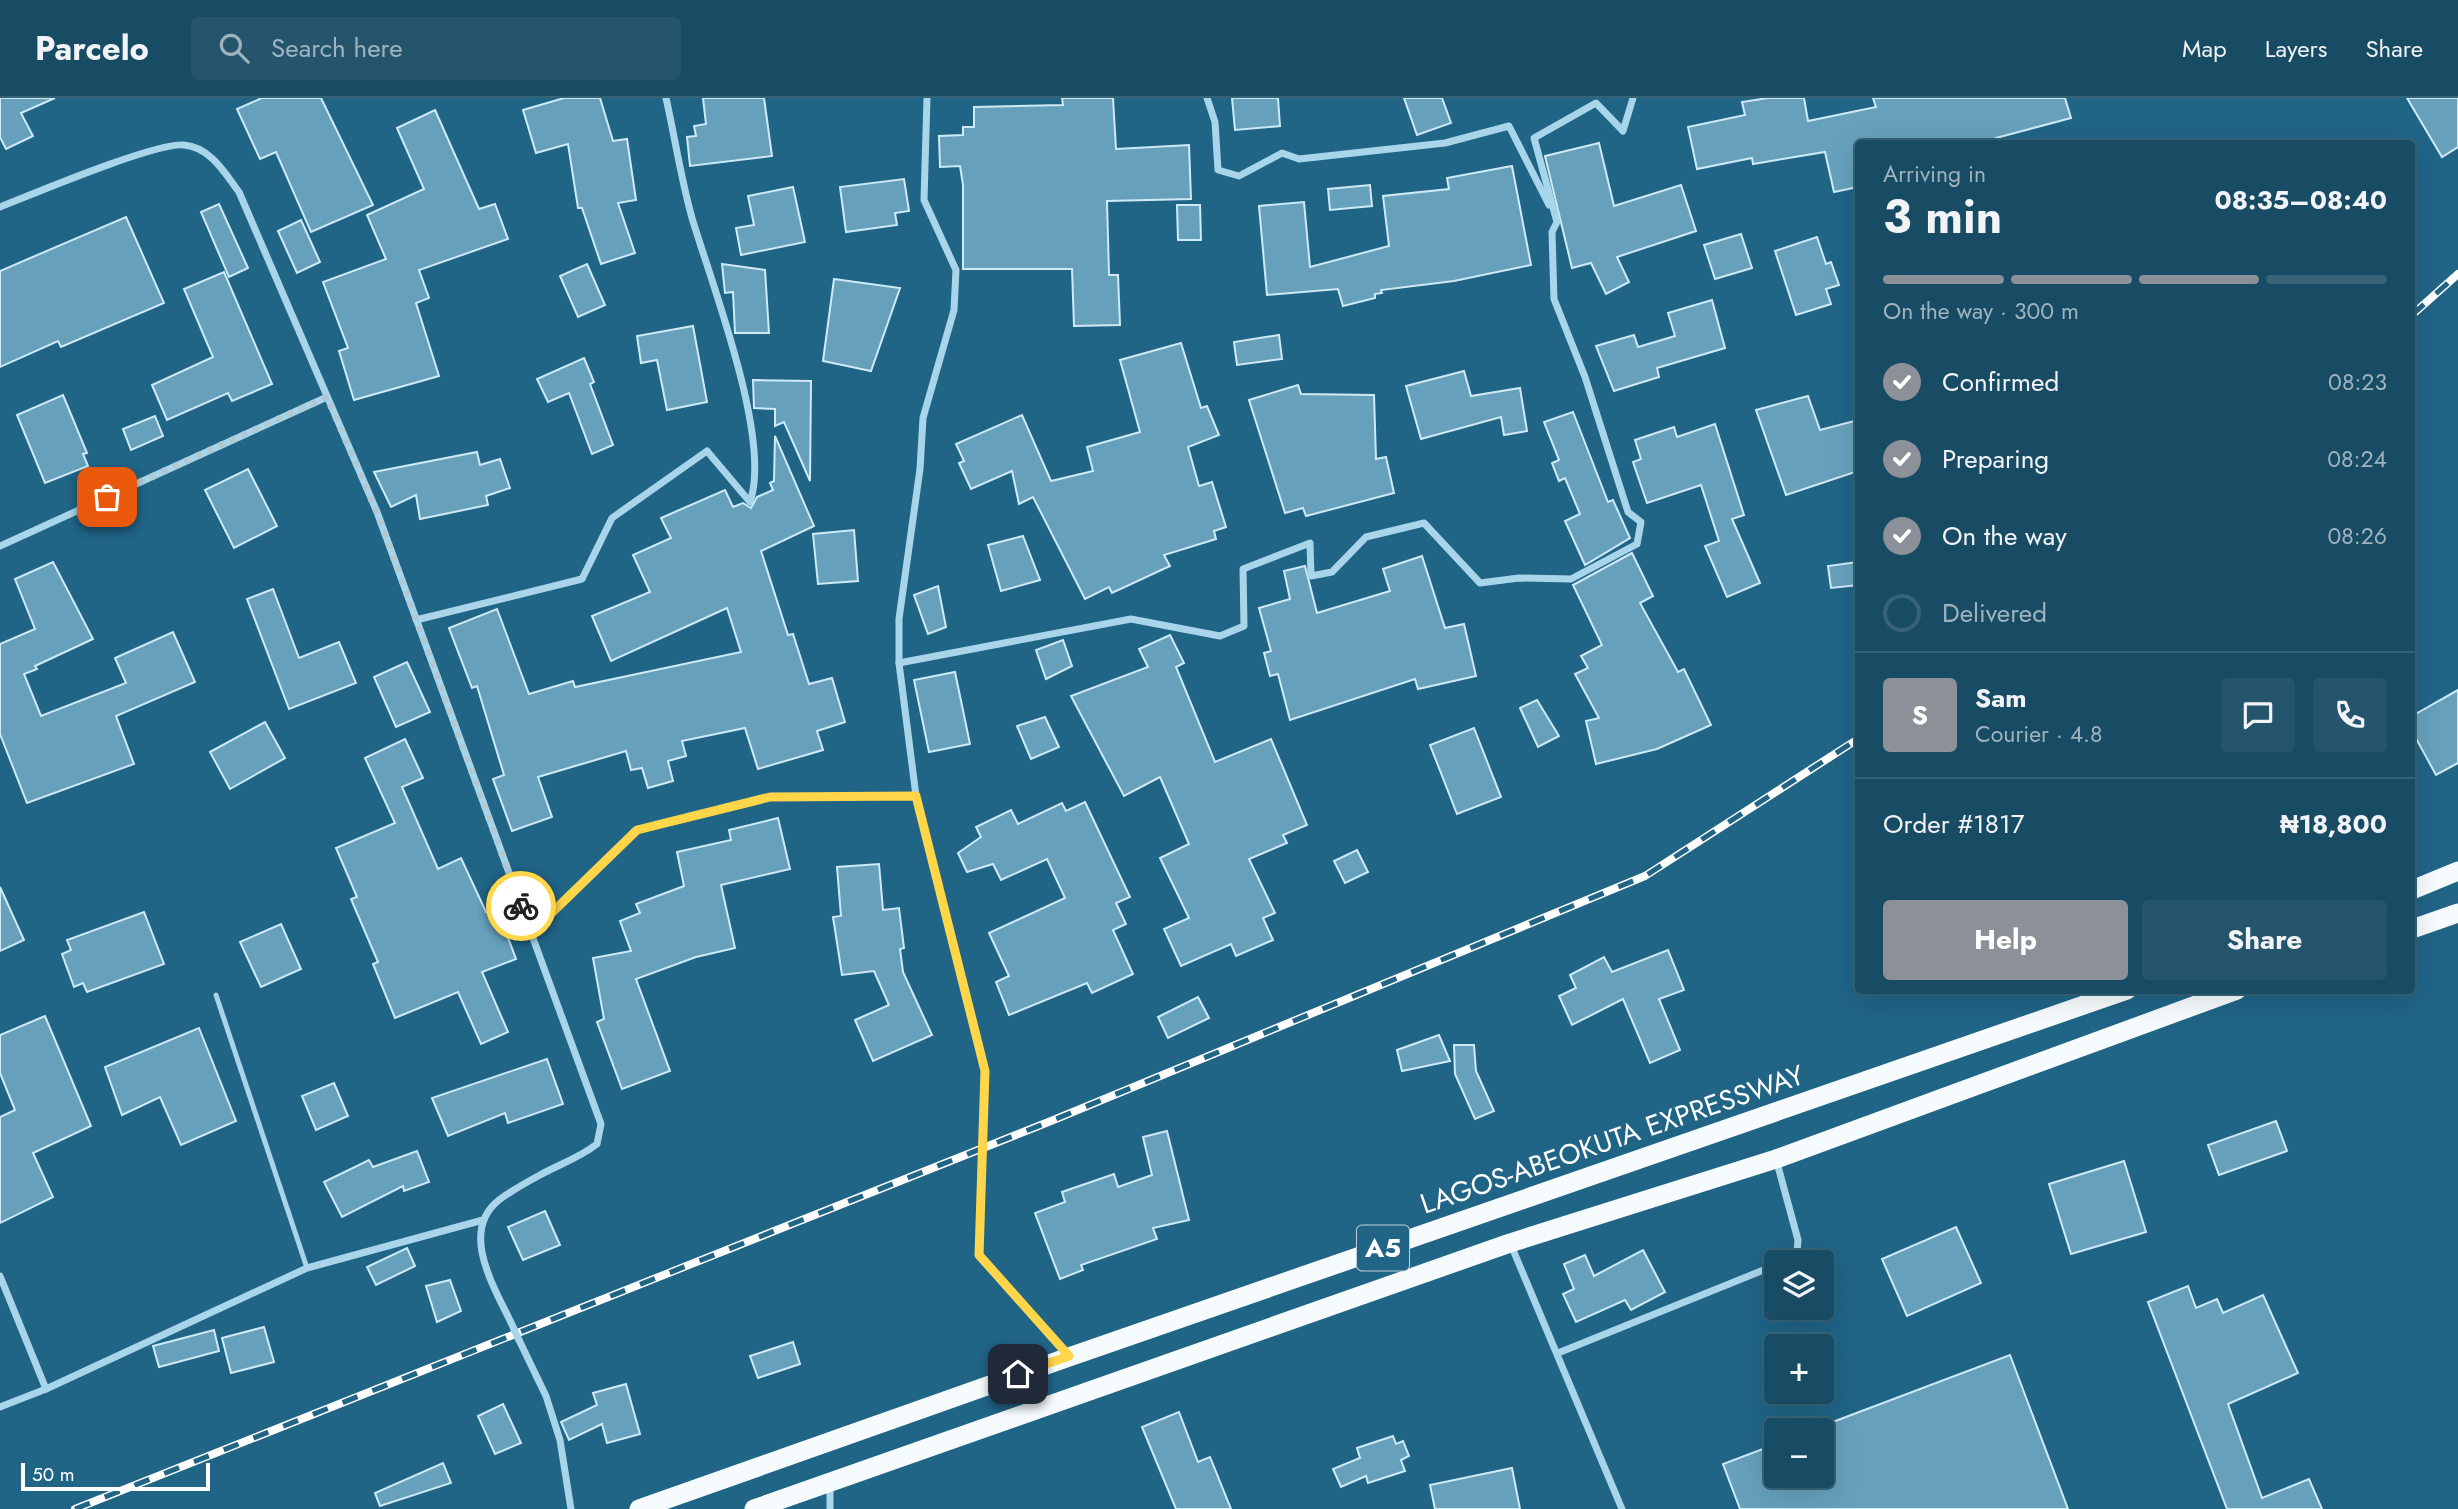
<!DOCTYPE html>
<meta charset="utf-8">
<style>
body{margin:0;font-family:Jost,sans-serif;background:#25556d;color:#f1f3f6;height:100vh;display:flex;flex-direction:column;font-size:26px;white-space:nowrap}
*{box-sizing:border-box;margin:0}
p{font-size:23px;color:#9fb3bf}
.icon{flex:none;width:38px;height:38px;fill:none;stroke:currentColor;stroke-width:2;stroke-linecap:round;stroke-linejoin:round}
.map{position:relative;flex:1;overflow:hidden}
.side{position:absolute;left:1855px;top:42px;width:560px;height:854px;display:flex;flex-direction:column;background:#184b64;border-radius:7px;box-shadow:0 7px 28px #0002,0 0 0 2px #366378}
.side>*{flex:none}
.tools{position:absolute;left:1764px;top:1152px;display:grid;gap:14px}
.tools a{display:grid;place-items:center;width:70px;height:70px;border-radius:7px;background:#184b64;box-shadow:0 7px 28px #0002,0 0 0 2px #366378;font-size:35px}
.scale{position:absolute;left:21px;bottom:18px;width:189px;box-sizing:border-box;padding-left:7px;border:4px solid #fff;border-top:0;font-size:19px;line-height:24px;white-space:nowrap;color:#fff;-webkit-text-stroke:5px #206486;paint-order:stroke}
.pin{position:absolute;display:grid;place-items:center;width:60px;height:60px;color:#fff;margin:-30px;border-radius:14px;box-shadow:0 4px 10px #0006}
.courier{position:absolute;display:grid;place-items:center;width:70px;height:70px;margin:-35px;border:5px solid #ffd54a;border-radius:50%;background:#fff;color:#222;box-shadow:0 2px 9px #0007}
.overview em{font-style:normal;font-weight:700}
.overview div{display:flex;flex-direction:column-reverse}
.overview{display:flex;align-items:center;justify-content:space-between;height:119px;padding:0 28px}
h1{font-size:46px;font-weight:700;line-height:52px}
.bar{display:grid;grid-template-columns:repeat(4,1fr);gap:10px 7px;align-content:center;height:84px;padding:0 28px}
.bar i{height:9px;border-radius:5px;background:#366378}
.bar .on{background:#8c9099}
.bar p{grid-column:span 4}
.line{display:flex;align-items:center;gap:18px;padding:0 28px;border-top:2px solid #366378}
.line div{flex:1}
.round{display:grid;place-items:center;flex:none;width:74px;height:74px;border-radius:7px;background:#25556d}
ol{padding:0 28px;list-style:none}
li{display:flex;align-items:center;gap:21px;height:77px}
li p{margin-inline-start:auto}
li .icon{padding:7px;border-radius:50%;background:#8c9099;color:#fff;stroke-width:4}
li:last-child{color:#9fb3bf}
li i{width:38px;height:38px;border:4px solid #366378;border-radius:50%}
.cta{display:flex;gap:14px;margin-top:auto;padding:14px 28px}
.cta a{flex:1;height:80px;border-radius:7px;background:#8c9099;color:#fff;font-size:28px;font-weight:700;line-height:80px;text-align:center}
.cta a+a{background:#25556d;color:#f1f3f6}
header{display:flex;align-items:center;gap:42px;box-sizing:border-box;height:98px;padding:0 35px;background:#184b64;border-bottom:2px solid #366378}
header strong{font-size:33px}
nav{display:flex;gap:38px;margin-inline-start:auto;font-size:24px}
.search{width:490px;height:63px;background:#25556d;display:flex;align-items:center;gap:18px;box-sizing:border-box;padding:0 24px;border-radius:7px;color:#9fb3bf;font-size:26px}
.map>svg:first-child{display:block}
.building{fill:#66a0bb;stroke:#ceeaf7;stroke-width:2}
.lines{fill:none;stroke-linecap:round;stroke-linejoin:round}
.service{stroke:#a9d5ea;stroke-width:5}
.minor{stroke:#a9d5ea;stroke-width:7}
.trunk{stroke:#f6fcfe;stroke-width:19}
.rail-casing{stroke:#fff;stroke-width:8}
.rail{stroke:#206486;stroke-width:5;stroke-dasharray:16;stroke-linecap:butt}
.minor-bridge{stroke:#a9d5ea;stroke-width:7}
.done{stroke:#b1c9d5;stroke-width:7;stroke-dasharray:0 12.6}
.route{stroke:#ffd54a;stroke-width:9}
.labels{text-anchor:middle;stroke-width:7;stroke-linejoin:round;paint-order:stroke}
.shield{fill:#206486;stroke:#bcd0db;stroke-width:2}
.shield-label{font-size:26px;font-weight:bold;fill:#fff}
.street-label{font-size:28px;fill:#fff;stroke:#206486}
</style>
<header>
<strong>Parcelo</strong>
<div class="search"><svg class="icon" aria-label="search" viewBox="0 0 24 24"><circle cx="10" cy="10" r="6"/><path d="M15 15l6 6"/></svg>Search here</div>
<nav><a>Map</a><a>Layers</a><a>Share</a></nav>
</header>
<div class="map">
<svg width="2458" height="1411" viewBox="0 0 2458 1411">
<rect width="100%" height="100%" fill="#206486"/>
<!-- building -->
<g class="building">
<polygon points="0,0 55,0 21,15 33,38 6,51 0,39"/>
<polygon points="262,0 321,0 373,107 311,134 276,54 260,61 237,11"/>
<polygon points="564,0 600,0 613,43 627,41 636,102 618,105 635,155 601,166 582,110 578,110 568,46 536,55 523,12"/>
<polygon points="703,0 764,0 772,58 690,68 687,39 696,38 694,28 706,26"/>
<polygon points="1062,0 1113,0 1116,51 1189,47 1191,101 1107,103 1109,177 1118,177 1120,227 1074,228 1072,171 963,171 963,87 960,68 940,69 939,38 963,37 963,29 974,29 974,9 1063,7"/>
<polygon points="1232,0 1278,0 1280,28 1235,32"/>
<polygon points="1404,0 1442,0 1451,25 1417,37"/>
<polygon points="1768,0 1804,0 1808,23 1876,9 1873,0 2065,0 2071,20 1996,40 1998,46 1858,46 1858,89 1834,94 1825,54 1753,66 1752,60 1697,71 1688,29 1745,17 1742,4"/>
<polygon points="2407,0 2458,0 2458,49 2442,59"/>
<polygon points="435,12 479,111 495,106 508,141 419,172 429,200 416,205 439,278 354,302 339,253 348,250 323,184 386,161 367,117 424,91 397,30"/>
<polygon points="1599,45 1614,108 1681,87 1696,133 1617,159 1629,184 1606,196 1591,165 1572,170 1545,58"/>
<polygon points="1512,68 1531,167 1454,183 1381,192 1382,195 1375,196 1375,200 1343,208 1338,191 1267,197 1259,108 1304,104 1310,169 1389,148 1383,98 1449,91 1447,80"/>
<polygon points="904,81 909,113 895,115 897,127 846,134 840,89"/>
<polygon points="1370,87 1372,108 1330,112 1328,91"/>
<polygon points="793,89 805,144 741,157 736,130 754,127 748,98"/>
<polygon points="219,106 248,170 229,179 201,114"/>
<polygon points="1177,107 1200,107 1201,142 1178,142"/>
<polygon points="126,119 164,205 61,249 58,243 0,269 0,173"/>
<polygon points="301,122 320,164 297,175 278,133"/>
<polygon points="1741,136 1752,170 1715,181 1704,147"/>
<polygon points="1817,139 1826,166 1831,164 1839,187 1826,191 1831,206 1796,217 1775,153"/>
<polygon points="587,166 605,207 578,219 560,178"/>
<polygon points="722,166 765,172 769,235 735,235 733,194 725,195"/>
<polygon points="224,174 272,286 232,303 228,295 167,322 152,287 213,259 184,191"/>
<polygon points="834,181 900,190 871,273 823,263"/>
<polygon points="1712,202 1725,250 1657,270 1659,279 1614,293 1596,248 1634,237 1638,249 1675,238 1668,215"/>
<polygon points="693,228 707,304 667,312 657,262 641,265 637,238"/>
<polygon points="1279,237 1282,261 1237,267 1234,244"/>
<polygon points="1181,245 1201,310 1207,308 1219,337 1188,349 1199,388 1212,384 1226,429 1214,433 1216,441 1164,457 1170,468 1112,495 1109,489 1085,501 1033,399 1019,406 1012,373 971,391 959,365 964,363 956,346 1022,317 1051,383 1093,373 1087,349 1140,334 1120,262"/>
<polygon points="584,260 594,284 590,286 613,347 592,356 569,295 548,304 537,281"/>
<polygon points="1464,273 1471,298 1520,290 1527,333 1504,337 1501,319 1421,341 1406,288"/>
<polygon points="753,282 811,283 810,383 784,324 775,328 775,311 754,310"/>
<polygon points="1298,287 1301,296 1374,297 1376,361 1386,359 1394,395 1306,418 1303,410 1285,415 1249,302"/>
<polygon points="63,297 87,355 83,356 88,368 45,385 17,317"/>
<polygon points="1808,298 1820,332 1858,322 1858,373 1786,397 1756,312"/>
<polygon points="1573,314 1608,404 1613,402 1630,440 1585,467 1565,423 1580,416 1565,380 1559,383 1552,365 1559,362 1544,324"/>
<polygon points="155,318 163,338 131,352 123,331"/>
<polygon points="1715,326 1744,417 1732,421 1760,485 1727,499 1705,448 1719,443 1701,387 1647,405 1633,364 1641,361 1635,342 1674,329 1677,339"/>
<polygon points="775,338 814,428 761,453 788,537 793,536 809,586 832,580 845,624 817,633 823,652 758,671 745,630 682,643 686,658 668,663 673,683 648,690 642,670 631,672 626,653 538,679 552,719 512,733 493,681 504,677 477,588 472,590 449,530 497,511 529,596 573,583 575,589 741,554 727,510 611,563 592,518 650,494 633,457 671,440 661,420 725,392 733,409 743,405 751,410 757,399 773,392 770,385 774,383"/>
<polygon points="477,354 480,367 500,361 510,390 486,398 488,407 420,421 416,397 391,409 374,374"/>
<polygon points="248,371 277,428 234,450 205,392"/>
<polygon points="854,432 858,483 818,486 813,436"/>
<polygon points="1023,438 1040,482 1001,493 988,447"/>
<polygon points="1632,455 1653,498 1640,505 1678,574 1684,571 1711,627 1657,651 1596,666 1586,623 1599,620 1575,576 1588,570 1581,558 1602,547 1573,487"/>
<polygon points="1422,458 1445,530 1464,526 1476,578 1418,591 1415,581 1290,622 1278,576 1270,578 1264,555 1271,553 1259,510 1290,501 1284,473 1305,468 1317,515 1390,493 1383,471"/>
<polygon points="53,464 93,541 35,568 37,571 24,576 41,618 126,585 115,560 173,534 195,584 116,618 134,666 27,705 0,636 0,546 35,531 15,481"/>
<polygon points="1858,464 1858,487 1831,490 1828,468"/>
<polygon points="938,488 946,529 928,536 914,497"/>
<polygon points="273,491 299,560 339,544 356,585 289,611 247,501"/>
<polygon points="1170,537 1184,565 1176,569 1215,664 1271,641 1307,727 1283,737 1287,745 1249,761 1275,815 1263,820 1273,842 1236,858 1231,846 1181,868 1164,831 1189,820 1160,760 1189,746 1160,679 1124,698 1071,598 1148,569 1139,551"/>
<polygon points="1063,542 1072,568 1046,581 1036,552"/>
<polygon points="407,564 430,614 396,629 374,579"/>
<polygon points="955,574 970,646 929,654 914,582"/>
<polygon points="2458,592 2458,665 2436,677 2412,633 2412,618"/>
<polygon points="1537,602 1559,638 1538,649 1520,610"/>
<polygon points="1045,619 1059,649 1031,661 1017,628"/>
<polygon points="265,624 285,660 230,691 210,654"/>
<polygon points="1474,630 1501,699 1457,716 1430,647"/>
<polygon points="405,641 423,680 402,689 438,771 461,760 486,814 497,810 516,861 482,874 508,934 481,946 458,894 395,920 373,866 378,864 351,801 357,799 336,750 395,725 365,660"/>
<polygon points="1085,704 1130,799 1116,805 1126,826 1113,832 1133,876 1092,895 1087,885 1009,917 996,884 1009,878 989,835 1065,800 1047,761 1001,782 993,766 967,774 958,755 981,739 976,729 1011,712 1018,726 1062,705 1066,713"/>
<polygon points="778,720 790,771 721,787 735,850 696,859 636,881 670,973 622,991 597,924 604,921 593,860 631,853 620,823 640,815 636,806 684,788 677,754 731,742 729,732"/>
<polygon points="1357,752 1368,774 1345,785 1334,763"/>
<polygon points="879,766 883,812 899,810 904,850 900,851 903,874 932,937 873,963 855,922 889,907 874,873 842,877 833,819 841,818 837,769"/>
<polygon points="0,789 24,842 0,853"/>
<polygon points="144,814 164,866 87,894 83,885 74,889 62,856 71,852 67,842"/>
<polygon points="281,826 301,871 261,889 240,844"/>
<polygon points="1668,852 1684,892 1659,901 1680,952 1650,965 1623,901 1572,927 1559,898 1576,890 1570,877 1604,859 1612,874"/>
<polygon points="1198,899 1209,920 1168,940 1158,919"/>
<polygon points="45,918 91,1028 33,1055 53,1099 0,1125 0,1019 15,1012 0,975 0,937"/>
<polygon points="199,930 236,1023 181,1047 160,999 122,1017 105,969"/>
<polygon points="1439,937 1450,963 1402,973 1397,952"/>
<polygon points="1454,947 1474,947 1476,973 1494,1013 1475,1021 1455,976"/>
<polygon points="547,961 563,1006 508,1025 505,1015 448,1038 432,1000"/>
<polygon points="334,985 348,1018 316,1032 302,998"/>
<polygon points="2276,1023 2287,1053 2219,1077 2208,1047"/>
<polygon points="1167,1033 1189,1122 1153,1130 1157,1141 1081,1167 1083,1172 1060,1181 1035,1115 1065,1104 1062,1094 1114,1076 1118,1089 1152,1077 1143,1039"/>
<polygon points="417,1053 429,1084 404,1093 403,1088 342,1119 324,1084 369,1062 373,1069"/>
<polygon points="2124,1063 2146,1134 2071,1156 2049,1086"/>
<polygon points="545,1113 560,1147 523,1162 508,1129"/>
<polygon points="1956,1129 1981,1185 1907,1218 1882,1161"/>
<polygon points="407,1150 415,1168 376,1187 367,1169"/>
<polygon points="1643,1152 1665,1194 1631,1212 1625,1202 1576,1224 1563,1196 1574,1191 1564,1166 1585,1157 1594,1178"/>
<polygon points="450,1182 461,1213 437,1224 426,1188"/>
<polygon points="2188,1188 2196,1210 2217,1201 2223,1215 2263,1197 2298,1275 2228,1306 2262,1400 2309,1381 2322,1411 2227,1411 2148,1204"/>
<polygon points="264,1229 274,1264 231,1275 222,1240"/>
<polygon points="214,1232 219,1253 159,1269 153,1248"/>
<polygon points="793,1244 800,1266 758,1280 750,1258"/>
<polygon points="2010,1257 2068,1411 1740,1411 1723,1366 1776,1346 1776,1377 1822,1377 1822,1328"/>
<polygon points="626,1286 640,1336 607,1345 602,1326 569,1342 561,1324 597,1307 593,1295"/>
<polygon points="503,1306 521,1345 495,1356 478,1318"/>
<polygon points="1179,1314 1198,1364 1210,1359 1231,1411 1176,1411 1142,1329"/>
<polygon points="1393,1338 1396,1346 1403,1343 1409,1358 1401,1362 1405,1373 1368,1385 1366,1378 1341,1389 1333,1371 1360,1360 1357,1350"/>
<polygon points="443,1365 451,1385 380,1408 375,1395"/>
<polygon points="1512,1370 1520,1411 1435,1411 1430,1387"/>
</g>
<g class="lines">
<!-- service -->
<polyline class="service" points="216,897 307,1170"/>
<!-- minor -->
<g class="minor">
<polyline points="927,0 924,102 956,172 954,212 923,320 920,371 899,521 899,565 916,698 985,973 983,1037"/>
<polyline points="1207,0 1215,24 1218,72 1239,78 1282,55 1299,61 1445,45 1509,28 1549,107"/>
<path d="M0,109C33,96 156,44 184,47C210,49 225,75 239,94L377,414L601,1026L597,1046C579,1060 560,1066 540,1077C527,1084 511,1093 499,1102C457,1135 498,1195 514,1231"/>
<polyline points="0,448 327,299"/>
<path d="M416,522L582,481L612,420L707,353L750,404C772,341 712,187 692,120C681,81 675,40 666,0"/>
<polyline points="899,565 1131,521 1220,538 1244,528 1243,471 1310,445 1311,478 1332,474 1366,439 1424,425 1480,485 1519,480 1571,481 1637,446 1641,424 1628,414 1585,279 1554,201 1552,134 1557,124 1534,40 1596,5 1623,33 1633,0"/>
<polyline points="531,835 637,732 770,699 916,698"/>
<polyline points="1776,1061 1798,1142 1797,1154 1785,1164"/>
<polyline points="982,1062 979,1157 1069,1258"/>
<polyline points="1511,1147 1622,1411"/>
<polyline points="0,1178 46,1291"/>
<polyline points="519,1242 546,1298 560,1342 571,1411"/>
<polyline points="1558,1255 1776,1167"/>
<polyline points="0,1309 46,1291 307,1170 483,1122"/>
<polyline points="830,1385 830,1411"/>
</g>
<!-- trunk -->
<g class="trunk">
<polyline points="2412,792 2458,773"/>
<polyline points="2412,831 2458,815"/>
<polyline points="639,1411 1069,1259 2127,892"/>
<polyline points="754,1411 1510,1145 1776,1061 2237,892"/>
</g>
<!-- rail casing -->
<g class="rail-casing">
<g id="rail">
<polyline points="2412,217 2458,176"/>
<polyline points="75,1411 1051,1023 1645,778 1858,641"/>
</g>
</g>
<!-- rail -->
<use href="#rail" class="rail"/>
<!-- minor-bridge -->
<g class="minor-bridge">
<polyline points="982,1062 983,1037"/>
<polyline points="514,1231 519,1242"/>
</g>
</g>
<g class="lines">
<!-- done -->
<polyline class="done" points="107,399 327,299 377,414 521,808"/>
<!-- route -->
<polyline class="route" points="521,808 531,835 637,732 770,699 916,698 985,973 979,1157 1069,1258 1018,1276"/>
</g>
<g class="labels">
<!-- shield labels -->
<rect class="shield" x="1357" y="1127.5" width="52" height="45" rx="5"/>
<g class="shield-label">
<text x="1383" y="1159">A5</text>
</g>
<!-- street labels -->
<g class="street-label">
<text transform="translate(1612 1041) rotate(-19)" y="10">LAGOS-ABEOKUTA EXPRESSWAY</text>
</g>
</g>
</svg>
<div class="tools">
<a><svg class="icon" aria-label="layers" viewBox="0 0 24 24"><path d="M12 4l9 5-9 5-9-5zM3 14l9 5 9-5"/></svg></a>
<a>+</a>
<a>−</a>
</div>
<div class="scale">50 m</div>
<div class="pin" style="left:107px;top:399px;background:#ea580c"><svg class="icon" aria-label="bag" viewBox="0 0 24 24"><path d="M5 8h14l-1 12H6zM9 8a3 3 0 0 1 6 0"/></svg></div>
<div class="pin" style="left:1018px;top:1276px;background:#1f2937"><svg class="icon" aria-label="home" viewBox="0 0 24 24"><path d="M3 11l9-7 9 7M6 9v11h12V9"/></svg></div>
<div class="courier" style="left:521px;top:808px"><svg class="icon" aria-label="bike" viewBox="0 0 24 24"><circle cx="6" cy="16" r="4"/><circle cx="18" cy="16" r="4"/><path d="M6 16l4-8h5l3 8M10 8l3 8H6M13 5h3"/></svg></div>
<section class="side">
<div class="overview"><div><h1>3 min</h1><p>Arriving in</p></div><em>08:35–08:40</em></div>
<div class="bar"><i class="on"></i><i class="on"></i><i class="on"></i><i></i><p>On the way · 300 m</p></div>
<ol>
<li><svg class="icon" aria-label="check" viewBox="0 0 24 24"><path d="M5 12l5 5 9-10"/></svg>Confirmed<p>08:23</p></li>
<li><svg class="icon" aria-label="check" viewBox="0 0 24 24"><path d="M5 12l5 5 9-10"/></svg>Preparing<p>08:24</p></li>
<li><svg class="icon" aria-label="check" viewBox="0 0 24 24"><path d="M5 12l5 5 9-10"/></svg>On the way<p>08:26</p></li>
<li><i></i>Delivered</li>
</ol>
<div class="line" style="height:126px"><b class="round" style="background:#8c9099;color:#fff">S</b><div><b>Sam</b><p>Courier · 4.8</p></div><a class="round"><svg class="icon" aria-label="chat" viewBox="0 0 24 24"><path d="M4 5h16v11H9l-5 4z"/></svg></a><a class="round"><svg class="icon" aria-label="phone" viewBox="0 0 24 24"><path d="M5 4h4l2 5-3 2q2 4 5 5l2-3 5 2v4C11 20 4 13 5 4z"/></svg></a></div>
<div class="line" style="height:91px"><div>Order #1817</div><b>₦18,800</b></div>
<div class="cta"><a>Help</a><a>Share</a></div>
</section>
</div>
